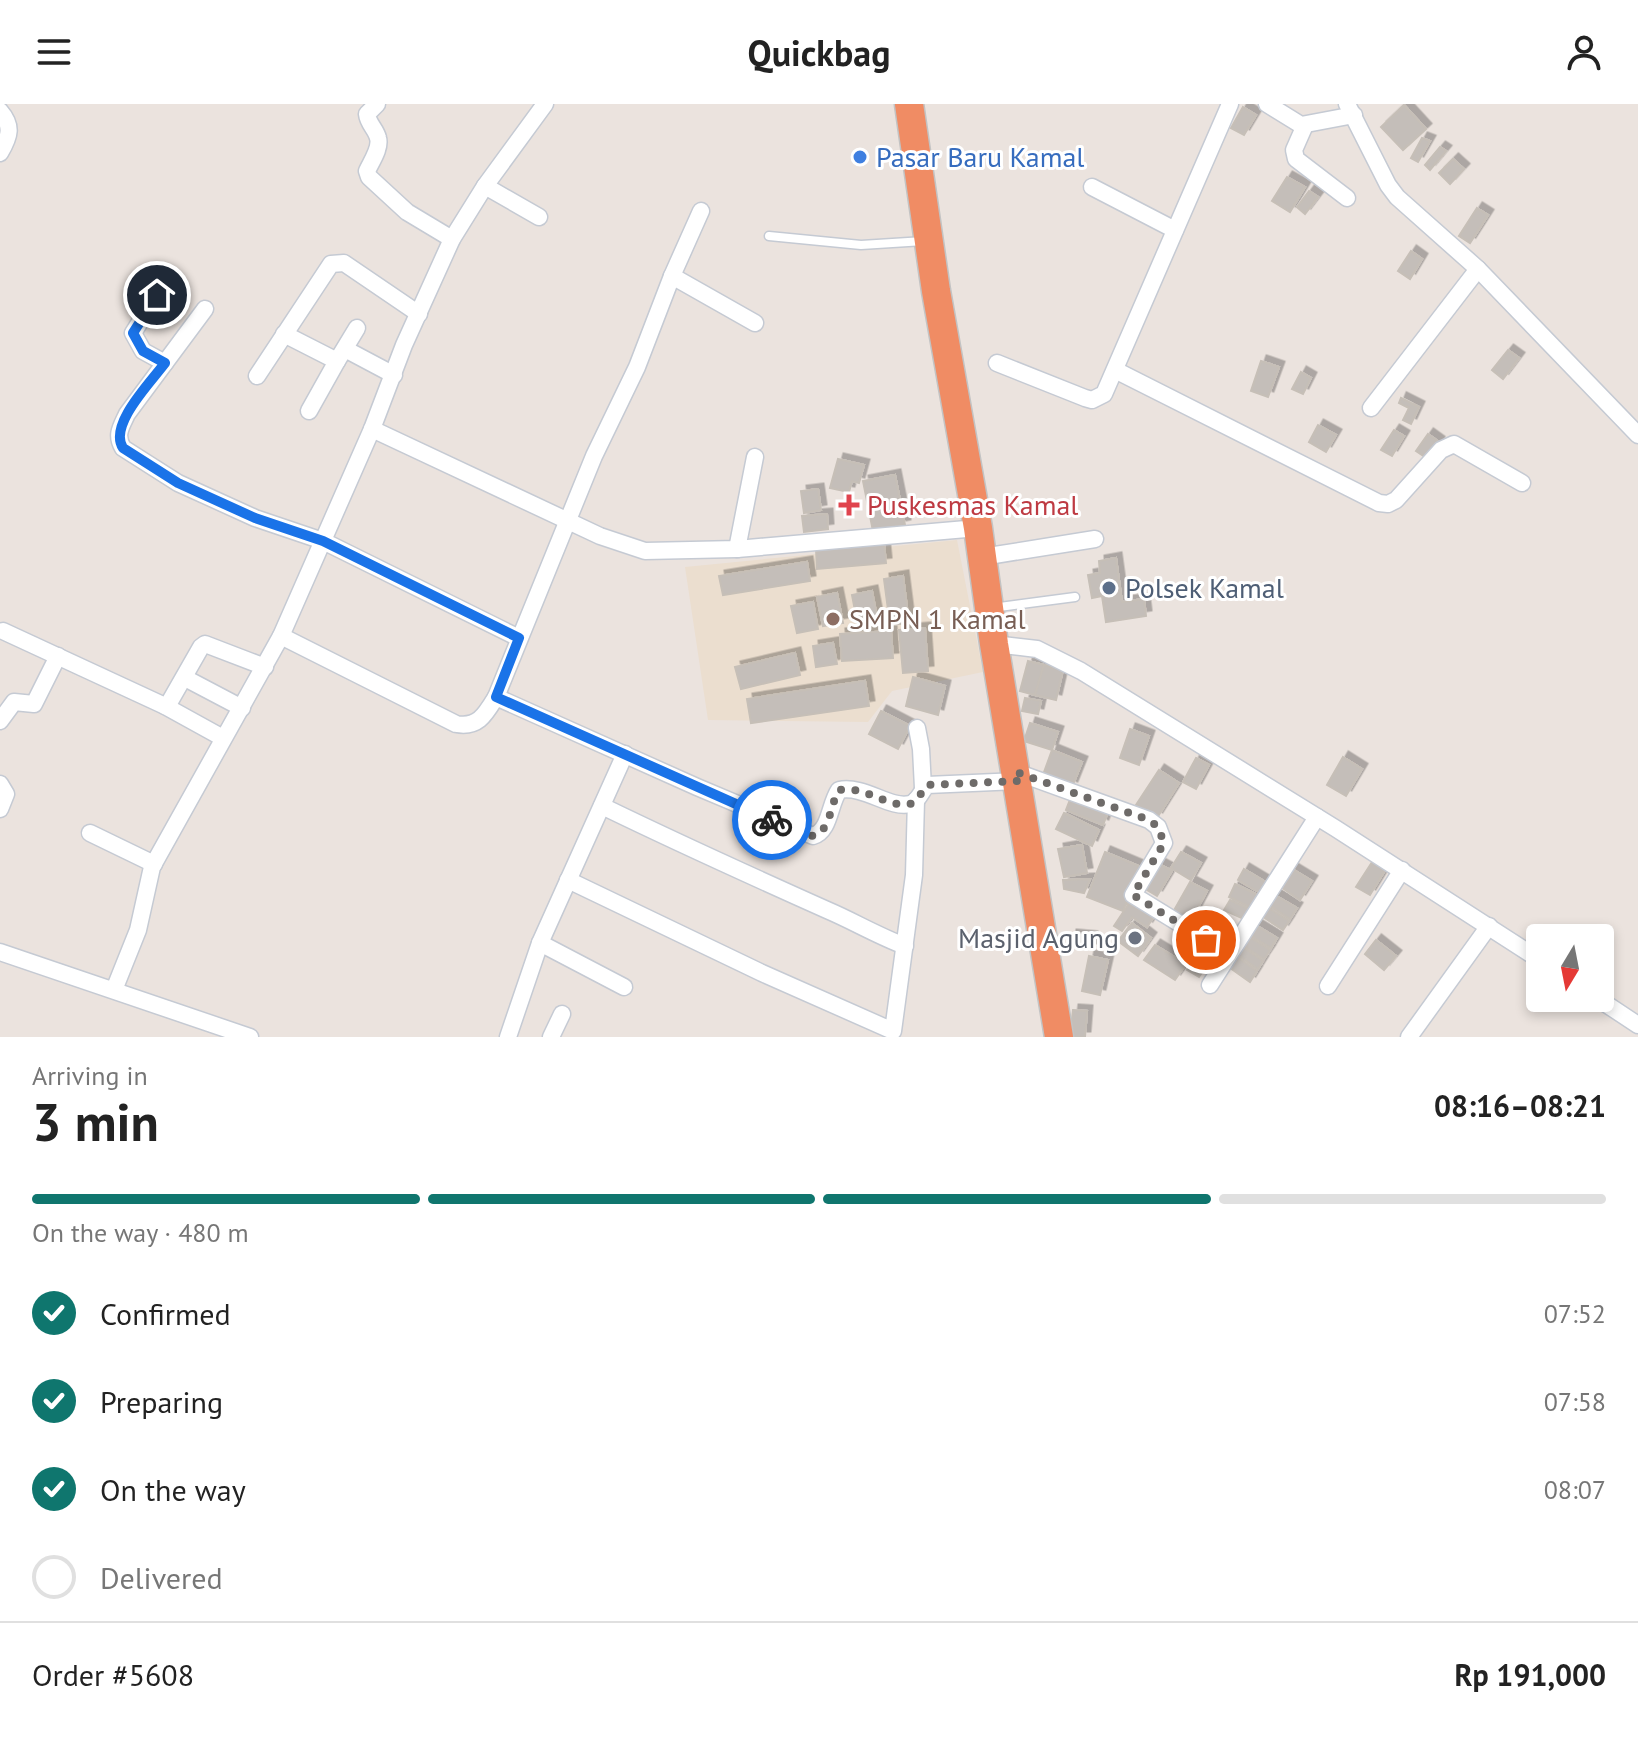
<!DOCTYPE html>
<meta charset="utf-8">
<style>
body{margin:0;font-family:"PT Sans",sans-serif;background:#f6f6f6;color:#222;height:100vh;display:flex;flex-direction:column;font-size:30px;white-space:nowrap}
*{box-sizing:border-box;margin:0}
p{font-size:26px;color:#767676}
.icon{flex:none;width:44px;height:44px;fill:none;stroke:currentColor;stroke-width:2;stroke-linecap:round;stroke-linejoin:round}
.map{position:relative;height:933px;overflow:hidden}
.panel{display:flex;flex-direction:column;background:#fff;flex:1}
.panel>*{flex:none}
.needle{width:52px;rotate:190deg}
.tools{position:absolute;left:1526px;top:820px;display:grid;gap:16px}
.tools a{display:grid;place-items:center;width:88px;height:88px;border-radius:8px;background:#fff;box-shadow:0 4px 12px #0003;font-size:40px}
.pin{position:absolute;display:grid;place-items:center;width:68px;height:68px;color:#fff;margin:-34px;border:4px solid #fff;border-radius:50%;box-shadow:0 2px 8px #0007}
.courier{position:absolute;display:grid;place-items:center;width:80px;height:80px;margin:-40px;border:6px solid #1a73e8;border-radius:50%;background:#fff;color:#222;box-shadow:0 2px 10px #0007}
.headline em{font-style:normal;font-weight:800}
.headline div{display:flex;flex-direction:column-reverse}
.headline{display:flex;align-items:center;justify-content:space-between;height:136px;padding:0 32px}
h1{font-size:52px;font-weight:800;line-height:60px}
.bar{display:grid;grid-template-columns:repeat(4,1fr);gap:12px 8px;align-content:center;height:96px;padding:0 32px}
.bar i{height:10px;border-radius:6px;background:#e0e0e0}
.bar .current{background:#0f766e}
.bar p{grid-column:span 4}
.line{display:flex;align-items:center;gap:20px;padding:0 32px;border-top:2px solid #e0e0e0}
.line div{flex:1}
ol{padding:0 32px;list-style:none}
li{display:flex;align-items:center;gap:24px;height:88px}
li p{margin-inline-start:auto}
li .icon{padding:8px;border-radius:50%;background:#0f766e;color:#fff;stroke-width:4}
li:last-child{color:#767676}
li i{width:44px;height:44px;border:4px solid #e0e0e0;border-radius:50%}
header{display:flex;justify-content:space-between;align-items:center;height:104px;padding:0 32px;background:#fff;font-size:36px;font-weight:800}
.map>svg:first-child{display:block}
.education{fill:#ebdecf}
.building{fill:#c4beb9;stroke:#c6bfb7;stroke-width:2;filter:url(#shadow)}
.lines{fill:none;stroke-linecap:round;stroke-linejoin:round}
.lane-casing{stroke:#c5cad3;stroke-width:11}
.street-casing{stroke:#c5cad3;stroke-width:19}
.highway-casing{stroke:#c3c3c3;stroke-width:31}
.lane{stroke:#fff;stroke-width:8}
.street{stroke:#fff;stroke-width:16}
.highway{stroke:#f08c64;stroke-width:28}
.done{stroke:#6e6b69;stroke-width:8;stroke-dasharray:0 14.4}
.route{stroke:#1a73e8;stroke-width:10}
.shop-dot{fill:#3f7fe0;stroke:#fff;stroke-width:3}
.health-dot{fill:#e0444e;stroke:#fff;stroke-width:3}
.service-dot{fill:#5c6f8a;stroke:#fff;stroke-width:3}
.education-dot{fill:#8d6e63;stroke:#fff;stroke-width:3}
.worship-dot{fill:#6b7280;stroke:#fff;stroke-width:3}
.labels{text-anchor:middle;stroke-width:6;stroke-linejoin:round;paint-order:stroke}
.shop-label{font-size:28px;fill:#366cbe;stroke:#fff;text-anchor:start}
.health-label{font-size:28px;fill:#be3a42;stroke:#fff;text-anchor:start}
.service-label{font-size:28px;fill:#4e5e75;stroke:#fff;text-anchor:start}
.education-label{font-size:28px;fill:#785e54;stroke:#fff;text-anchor:start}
.worship-label{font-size:28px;fill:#5b616d;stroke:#fff;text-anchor:end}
</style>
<header><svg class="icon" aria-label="menu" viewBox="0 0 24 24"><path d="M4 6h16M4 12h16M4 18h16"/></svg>Quickbag<svg class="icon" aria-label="person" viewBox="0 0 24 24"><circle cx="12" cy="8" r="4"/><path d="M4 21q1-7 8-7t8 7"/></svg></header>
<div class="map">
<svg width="1638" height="933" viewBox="0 0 1638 933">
<defs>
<filter id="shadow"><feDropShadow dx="5.5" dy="-5.5" stdDeviation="0" flood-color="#0004"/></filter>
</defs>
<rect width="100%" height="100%" fill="#ebe3de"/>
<!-- education -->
<polygon class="education" points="957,436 983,568 892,587 868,618 708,616 685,463"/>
<!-- building -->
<g class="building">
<polygon points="1404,1 1426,25 1403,46 1381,23"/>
<polygon points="1243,3 1256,11 1244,31 1231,24"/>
<polygon points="1422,34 1430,37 1418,58 1411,54"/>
<polygon points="1440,43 1446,47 1430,66 1425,61"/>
<polygon points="1453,55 1464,65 1450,80 1439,69"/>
<polygon points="1287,73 1305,83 1290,108 1272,97"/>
<polygon points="1309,87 1318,93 1305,110 1297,103"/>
<polygon points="1477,104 1488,111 1470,139 1459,132"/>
<polygon points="1411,147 1422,155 1410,175 1398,167"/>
<polygon points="1508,246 1519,254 1503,275 1492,266"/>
<polygon points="1261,257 1279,263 1268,293 1251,287"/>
<polygon points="1301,268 1311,274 1303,290 1292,285"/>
<polygon points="1401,294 1419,303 1411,320 1403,316 1409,304 1399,299"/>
<polygon points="1318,321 1336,331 1326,348 1309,338"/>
<polygon points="1394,326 1404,332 1392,352 1381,346"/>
<polygon points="1428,330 1439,338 1428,355 1416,347"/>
<polygon points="838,355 864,361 859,379 852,377 849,388 830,384"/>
<polygon points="895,371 905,421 873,427 863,377"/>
<polygon points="818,385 821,406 804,409 801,387"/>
<polygon points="827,410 828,425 804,428 802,412"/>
<polygon points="884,439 886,459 817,465 816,445"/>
<polygon points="1116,454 1122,498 1144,495 1146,512 1106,518 1102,492 1092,494 1088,471 1100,469 1099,457"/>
<polygon points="807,458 810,477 723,491 719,472"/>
<polygon points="903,472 909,519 890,521 884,475"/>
<polygon points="872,487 877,513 857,517 852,491"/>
<polygon points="837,489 843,519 823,522 817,493"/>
<polygon points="813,498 818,525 797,529 791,502"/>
<polygon points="925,524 928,567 903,569 899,526"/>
<polygon points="891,527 893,554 842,557 840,530"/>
<polygon points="833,539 837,560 816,563 813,542"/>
<polygon points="795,549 800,571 741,585 735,563"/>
<polygon points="1028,557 1044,561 1035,591 1020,587"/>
<polygon points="1044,561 1063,566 1056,596 1035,591"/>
<polygon points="913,573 945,582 938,611 906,602"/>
<polygon points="865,577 869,602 751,619 747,595"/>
<polygon points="1025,594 1041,597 1038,610 1022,607"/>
<polygon points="881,607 910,622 898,645 869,630"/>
<polygon points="1030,619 1058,628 1052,646 1024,637"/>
<polygon points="1130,625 1149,632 1139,661 1120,654"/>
<polygon points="1052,646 1082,658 1072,683 1043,671"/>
<polygon points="1343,653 1362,665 1346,692 1327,681"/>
<polygon points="1196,654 1209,661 1196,685 1183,678"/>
<polygon points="1159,666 1179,679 1157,714 1136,701"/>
<polygon points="1071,693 1108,708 1103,721 1066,706"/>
<polygon points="1064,709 1099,726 1092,742 1056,725"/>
<polygon points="1082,741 1087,769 1064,773 1058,745"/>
<polygon points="1105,748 1141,763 1123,807 1087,793"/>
<polygon points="1181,748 1201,759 1191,776 1171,764"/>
<polygon points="1374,755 1387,763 1370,791 1356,783"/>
<polygon points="1157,759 1172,767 1157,792 1142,783"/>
<polygon points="1289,763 1312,777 1300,796 1278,781"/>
<polygon points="1244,765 1269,780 1262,790 1238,776"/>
<polygon points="1090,775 1084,789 1064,785 1063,776"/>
<polygon points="1190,778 1207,787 1189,820 1172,810"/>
<polygon points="1235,780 1260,792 1254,805 1229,793"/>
<polygon points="1273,790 1297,804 1290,815 1267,800"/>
<polygon points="1132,795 1155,811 1147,823 1132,813 1122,827 1114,822"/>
<polygon points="1230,796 1251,806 1246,816 1224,806"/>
<polygon points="1265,802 1289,817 1283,826 1260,811"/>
<polygon points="1132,819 1151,834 1138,852 1118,837"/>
<polygon points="1254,820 1277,834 1271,844 1248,830"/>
<polygon points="1071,831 1092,833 1091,845 1070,843"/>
<polygon points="1248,832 1270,846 1264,855 1242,841"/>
<polygon points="1376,836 1396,852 1384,866 1365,850"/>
<polygon points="1204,840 1216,848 1207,861 1195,853"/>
<polygon points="1155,841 1186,860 1175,876 1144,856"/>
<polygon points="1240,841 1263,857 1258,865 1235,849"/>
<polygon points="1234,851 1257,867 1250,878 1226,861"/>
<polygon points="1089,852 1108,856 1100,891 1082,887"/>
<polygon points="1194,855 1206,862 1199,873 1187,866"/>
<polygon points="1073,906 1087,907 1085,933 1070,933"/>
</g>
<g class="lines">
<!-- lane casing -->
<g class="lane-casing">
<g id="lane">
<polyline points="769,132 861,141 924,137"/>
<polyline points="992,504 1075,493"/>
</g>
</g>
<!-- street casing -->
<g class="street-casing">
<g id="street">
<path d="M377,0L367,10C368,20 376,25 378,34C381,44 371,58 367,67L369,73L407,108L452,135"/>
<polyline points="1267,0 1301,21 1354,11"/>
<polyline points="1347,0 1388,81 1397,93 1478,165 1638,331"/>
<path d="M0,7C13,22 10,32 0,49"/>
<polyline points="1305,21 1294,46 1296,55 1347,94"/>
<polyline points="485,82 539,113"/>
<polyline points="1092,83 1175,126"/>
<polyline points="672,172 755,219"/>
<polyline points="157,191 133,229 143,247 165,259"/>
<path d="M205,205L127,310C121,323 115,331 123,344L178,379L255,414L323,437L519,534"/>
<polyline points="284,230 337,257 357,224"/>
<polyline points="345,245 394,271"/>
<polyline points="997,259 1085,294 1092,296 1104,290 1230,0"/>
<polyline points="1115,266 1379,399 1388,400 1396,396 1441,346 1454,340 1522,379"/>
<polyline points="257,272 331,160 344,159 419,210"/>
<polyline points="1371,304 1478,165"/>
<polyline points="309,307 337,257"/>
<polyline points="372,325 600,432 645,447 737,445 978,424"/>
<polyline points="737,445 755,353"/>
<polyline points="982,453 1095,435"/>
<polyline points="3,527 165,602 169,599 201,543 205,540 265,563"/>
<path d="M281,532L456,620C478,624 485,611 496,593L594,352L637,263L672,172L701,107"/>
<polyline points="994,540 1037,545 1081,567 1335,724 1540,856"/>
<polyline points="185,574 242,604"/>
<path d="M496,593L697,683L813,732C830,727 829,701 839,686C865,681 889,705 910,700C918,698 922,686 927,681L1018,677"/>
<polyline points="165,602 223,634"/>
<polyline points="0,617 14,598 34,600 58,552"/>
<polyline points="917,624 921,645 923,684"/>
<polyline points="1016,668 1149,716 1158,723 1164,739 1133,791 1229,850"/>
<polyline points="0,680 6,690 0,705"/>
<path d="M602,702C676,738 751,772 827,806C853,817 878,832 905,842"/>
<polyline points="90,729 154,760"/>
<polyline points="568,776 762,869 893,927 914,771 916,696"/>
<polyline points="540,839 624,883"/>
<polyline points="0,848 250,933"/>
<polyline points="1210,881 1317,713"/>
<polyline points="1328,882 1402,766"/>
<polyline points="114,886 138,826 152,763 281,532 372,325 404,241 452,135 485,82 545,0"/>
<polyline points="1597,894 1638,921"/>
<polyline points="508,933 540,839 625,650"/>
<polyline points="551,933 562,910"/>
<polyline points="1409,933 1489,822"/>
</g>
</g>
<!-- highway casing -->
<g class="highway-casing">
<polyline id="highway" points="909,0 936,187 978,424 994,540 1059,933"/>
</g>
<!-- lane -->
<use href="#lane" class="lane"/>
<!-- street -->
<use href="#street" class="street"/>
<!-- highway -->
<use href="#highway" class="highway"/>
</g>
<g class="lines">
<!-- done -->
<path class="done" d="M772,716L813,732C831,727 830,700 839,686C865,681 889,705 910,700C918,698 922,686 927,681L1018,677L1016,668L1149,716L1158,723L1164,739L1133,791L1206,836"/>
<!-- route -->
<path class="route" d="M157,191L133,229L143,247L165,259C151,278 108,321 123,344L178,379L255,414L323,437L519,534L496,593L772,716"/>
</g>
<!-- markers -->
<circle class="shop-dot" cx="860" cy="53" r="8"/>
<path class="health-dot" d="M845 389h8v8h8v8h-8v8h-8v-8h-8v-8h8z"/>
<circle class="service-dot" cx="1109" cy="484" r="8"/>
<circle class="education-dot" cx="833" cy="515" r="8"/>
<circle class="worship-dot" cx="1135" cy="834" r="8"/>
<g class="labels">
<!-- shop labels -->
<g class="shop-label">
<text x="876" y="63">Pasar Baru Kamal</text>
</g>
<!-- health labels -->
<g class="health-label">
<text x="867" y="411">Puskesmas Kamal</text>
</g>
<!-- service labels -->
<g class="service-label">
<text x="1125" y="494">Polsek Kamal</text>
</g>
<!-- education labels -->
<g class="education-label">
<text x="849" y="525">SMPN 1 Kamal</text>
</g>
<!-- worship labels -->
<g class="worship-label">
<text x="1119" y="844">Masjid Agung</text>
</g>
</g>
</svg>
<div class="tools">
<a><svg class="needle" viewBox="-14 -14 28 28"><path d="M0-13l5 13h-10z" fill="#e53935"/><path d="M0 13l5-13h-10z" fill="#767676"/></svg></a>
</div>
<div class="pin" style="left:1206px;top:836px;background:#ea580c"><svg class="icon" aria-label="bag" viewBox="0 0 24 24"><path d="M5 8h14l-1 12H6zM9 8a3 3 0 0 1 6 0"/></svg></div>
<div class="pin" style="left:157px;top:191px;background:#1f2937"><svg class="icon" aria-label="home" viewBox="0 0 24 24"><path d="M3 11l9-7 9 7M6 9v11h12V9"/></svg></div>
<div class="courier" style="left:772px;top:716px"><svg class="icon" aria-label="bike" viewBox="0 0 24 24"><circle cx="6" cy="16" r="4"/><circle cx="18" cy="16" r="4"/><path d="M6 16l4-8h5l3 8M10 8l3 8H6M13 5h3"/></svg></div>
</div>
<section class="panel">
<div class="headline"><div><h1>3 min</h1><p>Arriving in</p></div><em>08:16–08:21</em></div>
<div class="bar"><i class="current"></i><i class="current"></i><i class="current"></i><i></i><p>On the way · 480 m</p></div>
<ol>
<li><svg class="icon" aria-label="check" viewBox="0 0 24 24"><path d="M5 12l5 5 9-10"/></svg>Confirmed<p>07:52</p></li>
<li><svg class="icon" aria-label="check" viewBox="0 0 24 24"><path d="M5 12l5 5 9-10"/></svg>Preparing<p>07:58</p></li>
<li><svg class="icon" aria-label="check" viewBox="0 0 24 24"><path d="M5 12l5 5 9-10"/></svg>On the way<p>08:07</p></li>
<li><i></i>Delivered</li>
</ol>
<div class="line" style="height:104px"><div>Order #5608</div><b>Rp 191,000</b></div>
</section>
